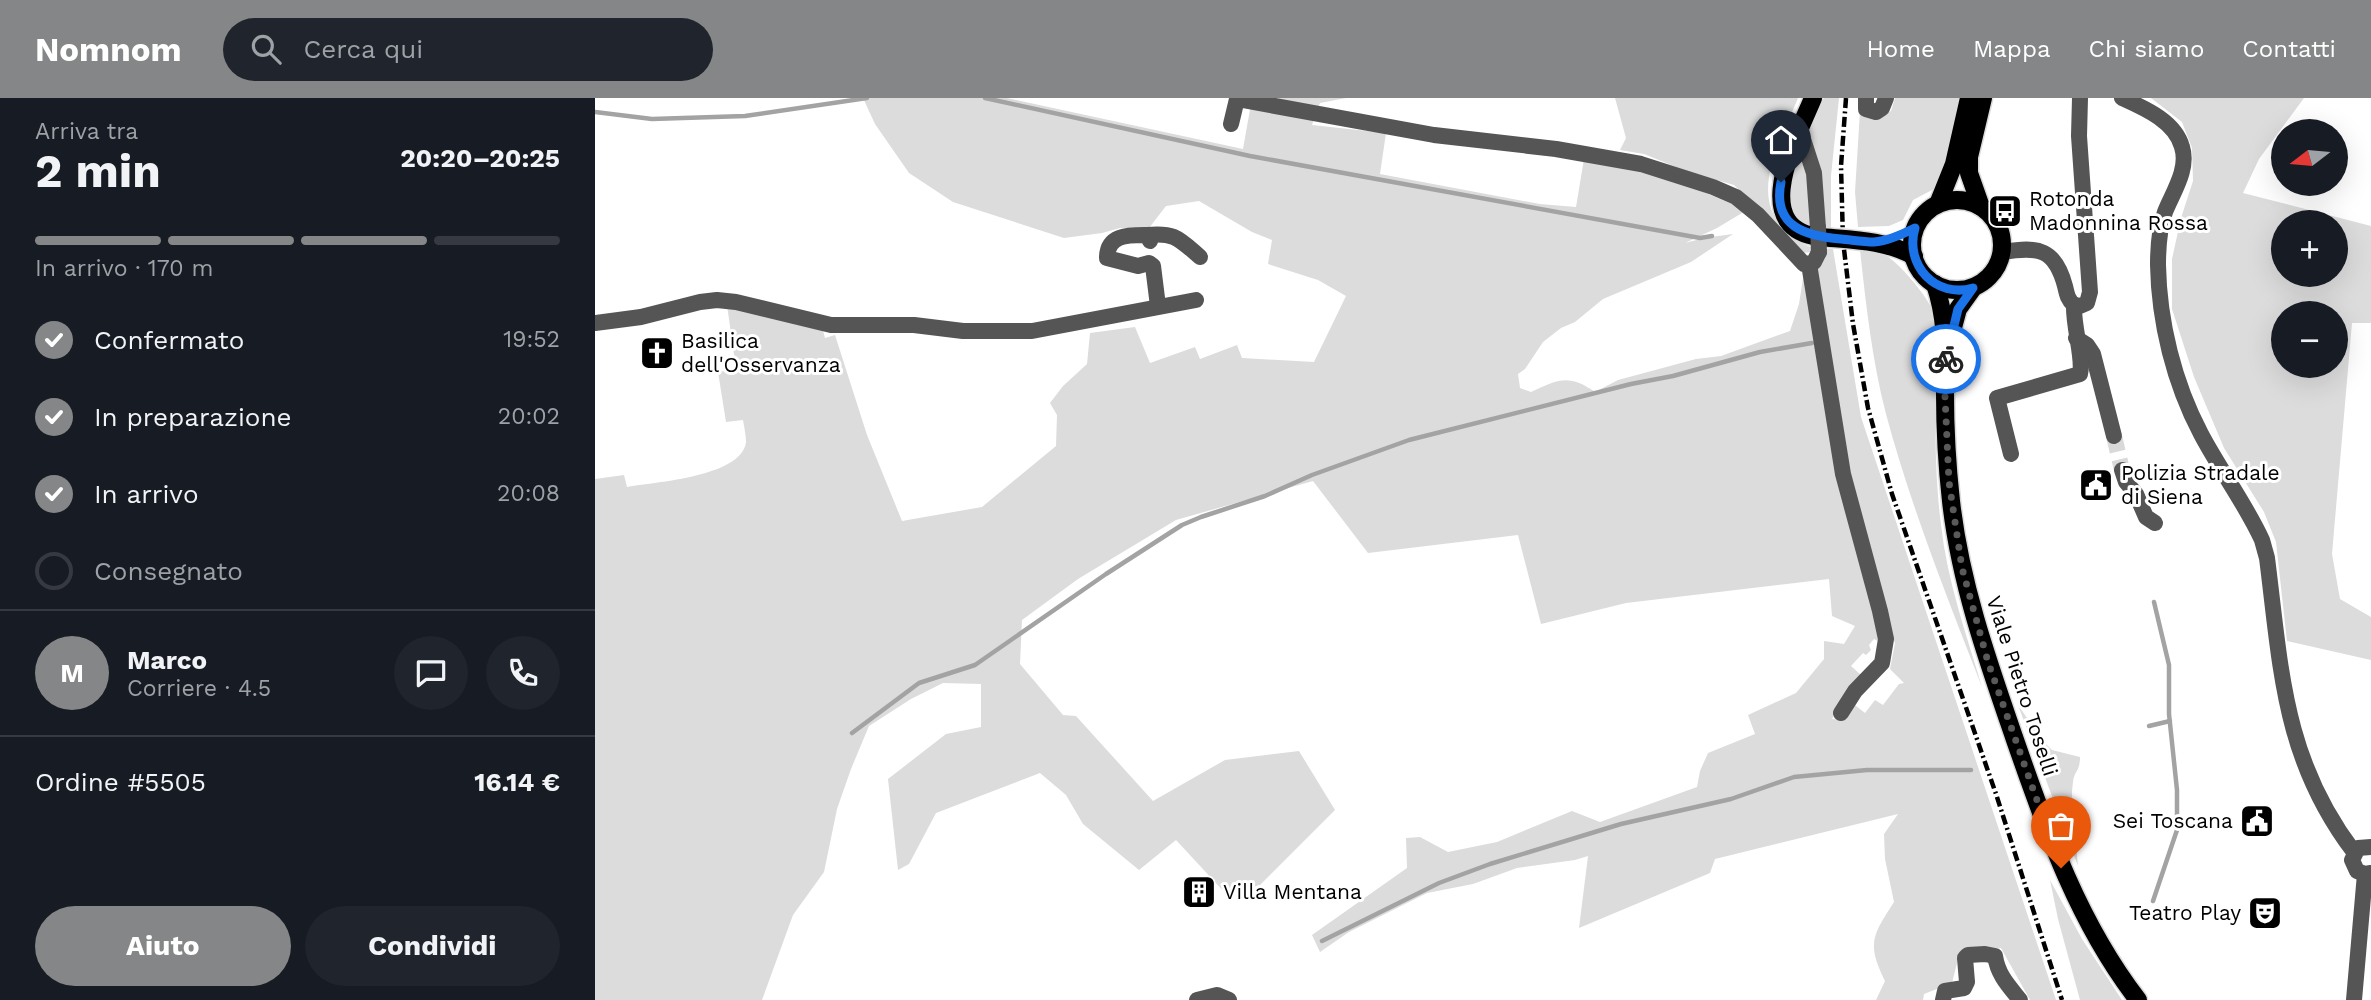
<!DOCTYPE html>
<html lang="it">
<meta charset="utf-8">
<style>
body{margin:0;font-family:"Work Sans",sans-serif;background:#20242c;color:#f1f3f6;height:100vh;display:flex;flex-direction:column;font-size:26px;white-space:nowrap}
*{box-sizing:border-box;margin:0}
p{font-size:23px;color:#9ea1a6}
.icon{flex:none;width:38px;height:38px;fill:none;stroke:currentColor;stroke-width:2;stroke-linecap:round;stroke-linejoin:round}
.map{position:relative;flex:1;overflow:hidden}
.details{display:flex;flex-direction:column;background:#171b24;width:595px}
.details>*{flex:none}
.needle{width:46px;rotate:254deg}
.tools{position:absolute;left:1676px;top:21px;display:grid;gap:14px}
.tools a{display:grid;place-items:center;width:77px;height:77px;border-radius:50%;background:#171b24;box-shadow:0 7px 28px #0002;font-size:35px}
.pin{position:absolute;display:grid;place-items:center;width:60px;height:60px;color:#fff;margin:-72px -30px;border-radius:50% 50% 50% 0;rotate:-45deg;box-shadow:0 0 7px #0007}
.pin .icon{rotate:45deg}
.courier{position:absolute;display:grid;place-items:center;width:70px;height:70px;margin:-35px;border:5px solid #1a73e8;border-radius:50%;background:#fff;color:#222;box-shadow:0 2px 9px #0007}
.summary em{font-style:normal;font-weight:700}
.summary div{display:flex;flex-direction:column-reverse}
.summary{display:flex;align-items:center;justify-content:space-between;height:119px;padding:0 35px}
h1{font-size:46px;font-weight:700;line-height:52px}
.bar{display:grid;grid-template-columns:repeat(4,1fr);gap:10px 7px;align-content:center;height:84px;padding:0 35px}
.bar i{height:9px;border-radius:5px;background:#363941}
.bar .selected{background:#858687}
.bar p{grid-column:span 4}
.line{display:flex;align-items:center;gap:18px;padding:0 35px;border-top:2px solid #363941}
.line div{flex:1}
.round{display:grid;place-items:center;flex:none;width:74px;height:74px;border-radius:37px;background:#20242c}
ol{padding:0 35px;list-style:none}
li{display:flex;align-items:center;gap:21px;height:77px}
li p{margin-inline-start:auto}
li .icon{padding:7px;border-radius:50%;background:#858687;color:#fff;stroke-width:4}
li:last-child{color:#9ea1a6}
li i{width:38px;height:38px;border:4px solid #363941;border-radius:50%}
.cta{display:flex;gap:14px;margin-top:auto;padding:14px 35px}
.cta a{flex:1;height:80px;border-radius:42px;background:#858687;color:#fff;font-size:28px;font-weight:700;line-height:80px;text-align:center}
.cta a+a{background:#20242c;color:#f1f3f6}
header{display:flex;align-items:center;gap:42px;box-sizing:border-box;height:98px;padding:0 35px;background:#858687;color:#fff}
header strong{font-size:33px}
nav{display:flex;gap:38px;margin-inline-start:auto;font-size:24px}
.search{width:490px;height:63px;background:#20242c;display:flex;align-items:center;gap:18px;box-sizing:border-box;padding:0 24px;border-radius:38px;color:#9ea1a6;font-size:26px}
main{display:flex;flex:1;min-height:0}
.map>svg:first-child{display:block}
.green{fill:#dcdcdc;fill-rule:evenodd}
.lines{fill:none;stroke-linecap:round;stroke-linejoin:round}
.stream{stroke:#a3a3a3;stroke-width:4.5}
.minor-tunnel{stroke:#d9d9d9;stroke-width:16;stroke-dasharray:16 8;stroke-linecap:butt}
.major-casing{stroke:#dbdbdb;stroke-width:21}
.minor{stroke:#555;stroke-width:16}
.major{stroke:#000;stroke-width:18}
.rail{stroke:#000;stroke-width:4.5;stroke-dasharray:10 3.5 2 3.5;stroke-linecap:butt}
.minor-bridge{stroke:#555;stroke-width:16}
.done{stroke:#595959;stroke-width:7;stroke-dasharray:0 12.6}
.route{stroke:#1a73e8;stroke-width:9}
.labels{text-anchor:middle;stroke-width:6;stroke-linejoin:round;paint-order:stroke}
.poi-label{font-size:21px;fill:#000;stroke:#fff;text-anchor:start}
.street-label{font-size:21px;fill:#000;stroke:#fff}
</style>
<header>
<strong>Nomnom</strong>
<div class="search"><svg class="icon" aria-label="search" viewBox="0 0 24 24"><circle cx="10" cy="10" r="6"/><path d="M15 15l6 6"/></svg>Cerca qui</div>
<nav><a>Home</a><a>Mappa</a><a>Chi siamo</a><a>Contatti</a></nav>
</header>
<main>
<section class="details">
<div class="summary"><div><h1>2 min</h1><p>Arriva tra</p></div><em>20:20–20:25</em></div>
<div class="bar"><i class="selected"></i><i class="selected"></i><i class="selected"></i><i></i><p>In arrivo · 170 m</p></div>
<ol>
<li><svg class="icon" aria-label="check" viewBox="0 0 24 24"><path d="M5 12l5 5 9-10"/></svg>Confermato<p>19:52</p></li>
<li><svg class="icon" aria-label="check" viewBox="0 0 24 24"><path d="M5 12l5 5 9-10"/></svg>In preparazione<p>20:02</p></li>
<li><svg class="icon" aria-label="check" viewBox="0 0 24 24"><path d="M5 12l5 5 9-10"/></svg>In arrivo<p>20:08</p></li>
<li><i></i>Consegnato</li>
</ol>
<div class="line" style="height:126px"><b class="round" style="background:#858687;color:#fff">M</b><div><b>Marco</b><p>Corriere · 4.5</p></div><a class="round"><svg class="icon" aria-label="chat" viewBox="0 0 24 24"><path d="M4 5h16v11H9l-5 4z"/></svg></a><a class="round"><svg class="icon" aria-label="phone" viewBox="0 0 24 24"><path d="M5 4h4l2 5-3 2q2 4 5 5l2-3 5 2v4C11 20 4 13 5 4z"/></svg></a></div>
<div class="line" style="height:91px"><div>Ordine #5505</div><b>16.14 €</b></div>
<div class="cta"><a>Aiuto</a><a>Condividi</a></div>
</section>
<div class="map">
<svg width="1776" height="902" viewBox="0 0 1776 902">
<rect width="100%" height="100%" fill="#fff"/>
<!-- green -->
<g class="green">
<path d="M268,0H412L648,51L657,0L683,3L684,0H751L725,5L717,27L791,35L785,76L945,106L981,109L989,61L1046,68L1152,112L1122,130L1090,145L1109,140L1138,136L1096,164L1008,201L980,224L966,230L948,244L930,271L923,276L925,290L936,294C964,281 974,276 1000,294L1023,282L1101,261L1126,258L1195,233L1204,206L1209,174L1228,151H1238L1266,319L1461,902H1435L1406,850L1364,857L1357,885L1329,896L1328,902H1281L1290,883C1271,845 1278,837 1299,804L1290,761L1289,736L1303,716L1120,761L1115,775L984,830L993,758L980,762L922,770L878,786L832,795L754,834L725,854L717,837L812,770L811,740L825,739L853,754L902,744L977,713L1005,724L1102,689L1105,673L1113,655L1160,636L1153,617L1201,595L1229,561V543L1249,546L1260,528L1237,518L1234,481L1031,505L946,526L923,437L773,455L718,383L581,422L483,481L427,522L425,566L468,617L481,618L558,703L630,662L704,653L740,712L665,787L632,797L581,742L544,772L488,726L471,697L445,675L341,715L314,766L303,772L293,681L351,636L386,629V586L348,585L316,601L274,628L256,671L242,711L229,774L198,817L167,902H0V381L29,377L32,389C59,384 147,379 151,344C151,337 149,328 148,322L131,324L123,274L141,271L132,207L227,229L230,240L240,237L272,337L307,423L387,409L461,348L462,317L455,305L468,288L492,266L495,235L540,229L555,265L600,249L605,261L642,247L647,260L719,264L751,198L723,182L673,166L677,142L657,134L604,103L571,108L554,130H525L507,135L469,140L358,104L314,75L280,26ZM1297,538L1300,545L1295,571L1309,585L1304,586L1288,607L1280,602L1270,615L1256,604L1251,622L1237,621L1266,577L1256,568L1268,555L1271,557L1276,552L1274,547L1279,541L1285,544Z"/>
<path d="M1020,0H1203C1188,37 1154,93 1187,129C1196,138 1206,147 1219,150L1216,154L1207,155L1139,87L1091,73L1049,56L1025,52L1031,40Z"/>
<polygon points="1229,0 1244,0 1236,78 1236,130 1226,131 1213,33"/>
<polygon points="1300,0 1365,0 1347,81 1337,92 1318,102 1308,122 1294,128 1263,129 1260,94 1265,13 1279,21 1296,13"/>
<path d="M1556,0H1709L1664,61L1648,95L1776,128V225H1757L1737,456L1745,501L1776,519V562L1692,543L1681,444L1669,414L1629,350L1599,279L1577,211V161L1586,120L1598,83L1597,50L1587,24ZM1741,124V177H1689V124ZM1689,215H1741V268H1689Z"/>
<path d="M1210,51L1218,130C1180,114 1196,83 1204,53Z"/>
<path d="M1265,152C1275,152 1283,153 1292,158C1306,167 1335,201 1340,218C1342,289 1337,356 1346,427C1352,482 1371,536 1387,589C1352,499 1316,409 1291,316C1277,262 1271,207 1265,152Z"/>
<path d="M1423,607L1448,643L1457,652L1485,659C1485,674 1479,673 1478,684C1474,711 1481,741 1483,768Z"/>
<polygon points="1455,782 1487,841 1527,902 1485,902 1463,821"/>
</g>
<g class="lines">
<!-- stream -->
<g class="stream">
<polyline points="390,0 655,58 1105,140 1117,138"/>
<polyline points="0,14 57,21 150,18 272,0"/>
<polyline points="1554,628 1575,623"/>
<polyline points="257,635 324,585 380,567 511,476 587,427 606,419 670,398 717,377 814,342 1036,286 1078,278 1165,254 1217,245"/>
<polyline points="1558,803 1582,732 1582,692 1574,616 1574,567 1559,504"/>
<polyline points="727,843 844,785 895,766 1026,726 1136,701 1199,679 1272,672 1376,672"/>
</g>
<!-- minor-tunnel -->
<polyline class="minor-tunnel" points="1519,338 1527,372"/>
<!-- major casing -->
<g class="major-casing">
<g id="major">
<path d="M1218,0C1203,37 1151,131 1225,139C1258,142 1290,142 1319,158"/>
<circle cx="1362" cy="147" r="45"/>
<polyline points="1343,106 1359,66 1374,0"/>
<polyline points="1386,109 1374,75 1374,59 1388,0"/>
<path d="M1340,186C1353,226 1350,255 1350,296C1350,332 1352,367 1356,403C1365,484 1392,561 1419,639C1451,731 1482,823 1543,902"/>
<polyline points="1356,237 1363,211 1378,190"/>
</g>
</g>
<!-- minor -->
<g class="minor">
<polyline points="1271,0 1271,11 1281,14 1287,10 1291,0"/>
<path d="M1527,0C1549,10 1580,23 1587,49C1594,71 1578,94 1570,114C1564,131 1563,150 1563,167C1564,224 1579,285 1606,336C1625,372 1650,405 1667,442L1672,460C1686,570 1688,661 1759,754"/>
<polyline points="636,26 642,1 839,37 961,51 1046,66 1118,89 1141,99 1163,117 1209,166 1219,164 1224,154"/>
<polyline points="1205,32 1219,75 1223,130"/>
<path d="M552,137C580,134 584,141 605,159"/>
<path d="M555,143L552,137C534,137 512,136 512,160L543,168L554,165L558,168L563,208"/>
<path d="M1408,154C1444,148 1460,151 1470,188C1472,197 1473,202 1479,207"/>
<polyline points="1214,166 1248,376 1285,513 1291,541 1287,565 1260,593 1246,615"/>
<polyline points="1479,207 1485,208 1492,205 1495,194 1484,38 1485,0"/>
<polyline points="0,225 46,219 105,204 122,202 141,204 236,227 319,227 368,233 437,233 601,202"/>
<polyline points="1481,240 1492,247 1498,256 1519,338"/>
<path d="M1416,356L1402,300L1485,276C1489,261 1478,229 1479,207"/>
<polyline points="1527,372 1531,384 1541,396 1551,419 1560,425"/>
<polyline points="1776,749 1763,750 1757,762 1762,773 1770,776 1776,775"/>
<polyline points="602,902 622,897 634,902"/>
<path d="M1348,902L1350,893L1369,890L1372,884L1370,860L1373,857L1390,856L1400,858C1403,877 1413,887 1425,902"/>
<polyline points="1759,902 1770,776"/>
</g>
<!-- major -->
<use href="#major" class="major"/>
<!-- rail -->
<polyline class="rail" points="1251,0 1246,68 1248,143 1258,226 1273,310 1297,396 1401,696 1467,902"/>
<!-- minor-bridge -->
<polyline class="minor-bridge" points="1223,130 1224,154"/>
</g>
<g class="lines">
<!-- done -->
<polyline class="done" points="1351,261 1350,299 1354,384 1367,470 1393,564 1466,770"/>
<!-- route -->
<path class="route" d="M1186,84C1177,129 1211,138 1246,141C1257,142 1268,144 1279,144C1293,143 1308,136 1320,130C1309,167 1341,201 1378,190L1363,211L1351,261"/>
</g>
<!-- icons -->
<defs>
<g id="bus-square" transform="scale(1.75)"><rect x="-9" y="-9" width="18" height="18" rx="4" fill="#000" stroke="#fff"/><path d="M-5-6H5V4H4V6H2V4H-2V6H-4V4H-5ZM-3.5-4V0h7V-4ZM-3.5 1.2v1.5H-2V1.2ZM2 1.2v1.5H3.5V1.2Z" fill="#fff"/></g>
<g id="church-square" transform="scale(1.75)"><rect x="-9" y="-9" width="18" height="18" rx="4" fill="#000" stroke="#fff"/><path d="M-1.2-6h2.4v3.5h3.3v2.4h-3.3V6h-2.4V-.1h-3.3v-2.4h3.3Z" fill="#fff"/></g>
<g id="civic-square" transform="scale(1.75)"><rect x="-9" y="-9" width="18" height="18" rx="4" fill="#000" stroke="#fff"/><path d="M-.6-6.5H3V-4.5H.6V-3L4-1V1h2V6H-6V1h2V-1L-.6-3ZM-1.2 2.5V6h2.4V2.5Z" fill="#fff"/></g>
<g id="building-square" transform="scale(1.75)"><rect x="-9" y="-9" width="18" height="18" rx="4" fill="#000" stroke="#fff"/><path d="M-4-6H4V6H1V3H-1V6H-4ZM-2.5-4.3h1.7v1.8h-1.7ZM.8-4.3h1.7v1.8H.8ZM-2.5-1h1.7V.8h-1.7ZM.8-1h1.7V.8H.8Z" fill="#fff"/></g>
<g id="theatre-square" transform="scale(1.75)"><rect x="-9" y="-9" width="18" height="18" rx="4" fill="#000" stroke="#fff"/><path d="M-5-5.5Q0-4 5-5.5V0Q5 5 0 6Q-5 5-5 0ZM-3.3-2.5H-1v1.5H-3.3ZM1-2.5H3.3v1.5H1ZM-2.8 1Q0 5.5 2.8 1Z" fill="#fff"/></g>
</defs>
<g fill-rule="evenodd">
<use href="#bus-square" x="1410" y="113"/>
<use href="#church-square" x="62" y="255"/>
<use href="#civic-square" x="1501" y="387"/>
<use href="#civic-square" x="1662" y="723"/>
<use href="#building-square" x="604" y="794"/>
<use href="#theatre-square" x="1670" y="815"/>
</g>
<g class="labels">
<!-- poi labels -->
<g class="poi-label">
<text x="1434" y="108">Rotonda<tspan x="1434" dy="24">Madonnina Rossa</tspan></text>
<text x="86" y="250">Basilica<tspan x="86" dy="24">dell'Osservanza</tspan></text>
<text x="1526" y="382">Polizia Stradale<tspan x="1526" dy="24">di Siena</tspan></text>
<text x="1638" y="730" text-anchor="end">Sei Toscana</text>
<text x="628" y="801">Villa Mentana</text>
<text x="1646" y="822" text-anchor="end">Teatro Play</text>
</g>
<!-- street labels -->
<g class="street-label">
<text transform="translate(1427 588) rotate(72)" y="7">Viale Pietro Toselli</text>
</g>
</g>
</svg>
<div class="tools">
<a><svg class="needle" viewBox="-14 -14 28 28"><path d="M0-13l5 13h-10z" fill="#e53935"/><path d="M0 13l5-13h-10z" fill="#9ea1a6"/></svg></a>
<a>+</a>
<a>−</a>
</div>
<div class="pin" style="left:1466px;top:770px;background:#ea580c"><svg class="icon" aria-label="bag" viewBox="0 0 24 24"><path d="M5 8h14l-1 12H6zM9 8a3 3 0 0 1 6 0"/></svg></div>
<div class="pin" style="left:1186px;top:84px;background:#1f2937"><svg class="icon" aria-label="home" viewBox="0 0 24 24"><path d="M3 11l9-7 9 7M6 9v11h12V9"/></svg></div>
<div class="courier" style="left:1351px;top:261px"><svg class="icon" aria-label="bike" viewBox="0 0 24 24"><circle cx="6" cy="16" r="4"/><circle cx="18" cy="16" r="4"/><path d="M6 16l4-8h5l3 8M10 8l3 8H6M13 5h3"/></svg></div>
</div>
</main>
